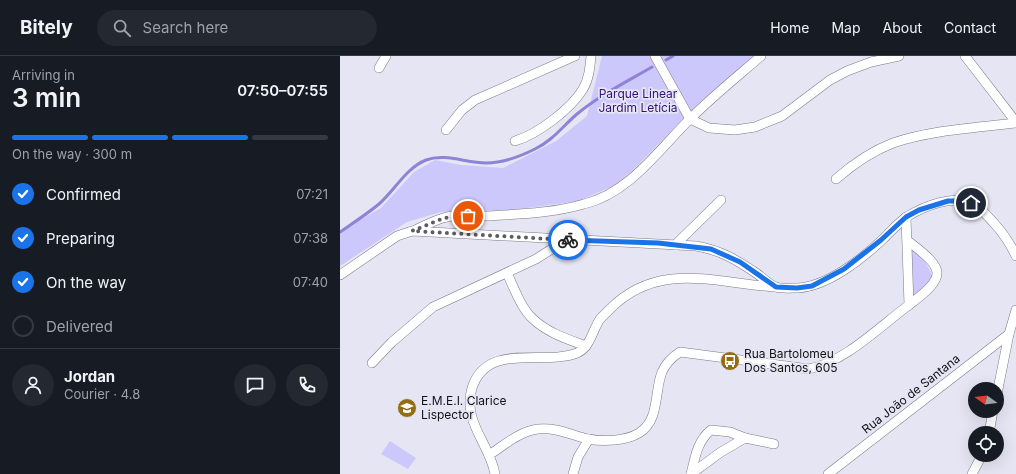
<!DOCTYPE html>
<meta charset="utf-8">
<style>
body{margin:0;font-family:Inter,sans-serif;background:#242831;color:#f1f3f6;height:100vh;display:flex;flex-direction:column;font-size:15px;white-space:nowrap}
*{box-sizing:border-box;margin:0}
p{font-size:13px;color:#9ea1a6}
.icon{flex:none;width:22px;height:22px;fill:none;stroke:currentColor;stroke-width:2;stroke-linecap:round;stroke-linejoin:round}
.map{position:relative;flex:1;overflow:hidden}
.drawer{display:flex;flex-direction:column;background:#171b24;width:340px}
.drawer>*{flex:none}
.needle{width:26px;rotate:285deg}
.tools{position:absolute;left:628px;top:326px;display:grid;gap:8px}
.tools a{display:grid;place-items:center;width:36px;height:36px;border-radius:50%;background:#171b24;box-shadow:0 4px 16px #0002;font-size:20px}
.pin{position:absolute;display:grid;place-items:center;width:34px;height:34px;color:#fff;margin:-17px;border:2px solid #fff;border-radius:50%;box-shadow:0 1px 4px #0007}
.courier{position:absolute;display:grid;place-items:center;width:40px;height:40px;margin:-20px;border:3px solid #1a73e8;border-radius:50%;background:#fff;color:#222;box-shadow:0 1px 5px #0007}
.summary em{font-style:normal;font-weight:600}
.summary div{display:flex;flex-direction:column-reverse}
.summary{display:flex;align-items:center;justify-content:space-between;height:68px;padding:0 12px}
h1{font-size:26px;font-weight:600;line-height:30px}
.bar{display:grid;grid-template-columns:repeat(4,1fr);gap:6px 4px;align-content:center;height:48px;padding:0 12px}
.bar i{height:5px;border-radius:3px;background:#363941}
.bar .active{background:#1a73e8}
.bar p{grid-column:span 4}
.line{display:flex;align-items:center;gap:10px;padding:0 12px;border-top:1px solid #363941}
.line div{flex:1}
.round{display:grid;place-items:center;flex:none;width:42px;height:42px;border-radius:21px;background:#242831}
ol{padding:0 12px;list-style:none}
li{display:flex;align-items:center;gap:12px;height:44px}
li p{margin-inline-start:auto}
li .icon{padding:4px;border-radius:50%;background:#1a73e8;color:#fff;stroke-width:4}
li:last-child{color:#9ea1a6}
li i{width:22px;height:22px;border:2px solid #363941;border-radius:50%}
header{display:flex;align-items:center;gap:24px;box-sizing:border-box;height:56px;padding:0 20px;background:#171b24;border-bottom:1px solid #363941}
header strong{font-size:19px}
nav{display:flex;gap:22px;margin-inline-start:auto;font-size:14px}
.search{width:280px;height:36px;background:#242831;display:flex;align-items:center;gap:10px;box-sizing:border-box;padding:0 14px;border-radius:22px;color:#9ea1a6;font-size:15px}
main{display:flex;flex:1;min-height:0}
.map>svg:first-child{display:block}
.green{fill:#ccc8fc}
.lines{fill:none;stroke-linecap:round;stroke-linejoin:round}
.stream{stroke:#8e83d6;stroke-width:3}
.street-casing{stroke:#7a7987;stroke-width:10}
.street{stroke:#fff;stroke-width:9}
.done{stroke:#5c5b64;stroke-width:4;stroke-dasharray:0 7.2}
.route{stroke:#1a73e8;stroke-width:5}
.labels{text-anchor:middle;stroke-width:3.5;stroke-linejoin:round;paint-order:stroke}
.park-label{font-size:12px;fill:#321275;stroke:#e6e5f4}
.poi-label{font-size:12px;fill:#111116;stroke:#e6e5f4;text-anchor:start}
.street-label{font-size:12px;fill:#111116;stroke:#e6e5f4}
</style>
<header>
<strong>Bitely</strong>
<div class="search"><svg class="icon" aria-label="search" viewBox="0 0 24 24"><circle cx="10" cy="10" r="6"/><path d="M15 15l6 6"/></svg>Search here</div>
<nav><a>Home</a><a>Map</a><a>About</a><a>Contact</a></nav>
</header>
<main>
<section class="drawer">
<div class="summary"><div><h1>3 min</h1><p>Arriving in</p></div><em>07:50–07:55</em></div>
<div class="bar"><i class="active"></i><i class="active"></i><i class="active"></i><i></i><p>On the way · 300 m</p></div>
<ol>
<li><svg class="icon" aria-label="check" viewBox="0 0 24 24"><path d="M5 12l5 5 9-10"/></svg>Confirmed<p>07:21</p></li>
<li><svg class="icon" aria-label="check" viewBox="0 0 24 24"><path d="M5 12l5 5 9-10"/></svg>Preparing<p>07:38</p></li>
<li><svg class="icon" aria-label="check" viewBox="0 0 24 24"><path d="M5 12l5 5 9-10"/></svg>On the way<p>07:40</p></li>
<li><i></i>Delivered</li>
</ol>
<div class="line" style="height:72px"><a class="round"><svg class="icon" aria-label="person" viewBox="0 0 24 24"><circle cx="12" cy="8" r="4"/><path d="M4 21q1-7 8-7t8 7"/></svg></a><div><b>Jordan</b><p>Courier · 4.8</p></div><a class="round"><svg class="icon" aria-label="chat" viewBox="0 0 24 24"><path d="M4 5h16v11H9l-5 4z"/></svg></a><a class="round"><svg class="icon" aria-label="phone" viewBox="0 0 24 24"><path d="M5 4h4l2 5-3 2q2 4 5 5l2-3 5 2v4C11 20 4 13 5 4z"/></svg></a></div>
</section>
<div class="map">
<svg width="676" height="418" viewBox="0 0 676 418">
<rect width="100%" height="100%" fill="#e6e5f4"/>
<!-- green -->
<g class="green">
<polygon points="262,0 415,0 358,48 292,115 275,129 239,145 172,154 101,156 67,166 0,210 0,175 41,152 74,116 95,104 121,109 163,112 216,85 247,60"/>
<path d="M571,192C582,200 589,210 593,223L571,242Z"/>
<polygon points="50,385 76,402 68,413 41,398"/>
</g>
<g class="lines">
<!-- stream -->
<g class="stream">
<polyline points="326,4 333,0"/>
<path d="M0,176C13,167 27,158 39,148C55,134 66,112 86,104C105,97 126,107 146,107C162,107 181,100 195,93C212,85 223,70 237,58C260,39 286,26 312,11"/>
</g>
<!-- street casing -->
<g class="street-casing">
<g id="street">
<polyline points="315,0 350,63 369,72 395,74 415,71 442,60 490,24 507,15 531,6 559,0"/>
<polyline points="625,0 676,66"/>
<polyline points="39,12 46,0"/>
<polyline points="106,74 122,54 135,44 235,0"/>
<path d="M175,85C198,78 231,53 243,33C249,23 250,11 251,0"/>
<path d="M496,123C512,109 532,95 553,87C591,74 635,72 676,67"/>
<path d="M75,174C84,170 93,165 103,162C117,157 134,160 148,160C180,158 213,157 244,148C290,137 319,93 351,62C373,40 398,20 421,0"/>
<path d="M568,185C606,214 607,220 569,249"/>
<polyline points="335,189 381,144"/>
<path d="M167,217C174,232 181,252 193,263C208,277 227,283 246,290"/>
<path d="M0,219L57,180L72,175L356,190C380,194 397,204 416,217C422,221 430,229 436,231C442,233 452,232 458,232C488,230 522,203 543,183C551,175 559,166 568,160C585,150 612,139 631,147C641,151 647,160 654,167C663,177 670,187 676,200"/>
<polyline points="32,307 52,286 93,251 196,203 226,184"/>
<polyline points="657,338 669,278 676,254"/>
<polyline points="649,377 653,355"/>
<path d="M149,399C163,390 180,375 198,373C216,371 231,379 248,383C263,386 286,385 299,377C320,364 314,336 322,316C326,307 332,301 340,296L469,313C505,306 540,270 569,249L566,161"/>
<path d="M155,418C150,388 122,366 132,332C147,285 204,310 237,297C250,292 253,273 260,263C263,260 266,257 269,254C318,204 374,227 435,231"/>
<polyline points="233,418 238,401 249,383"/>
<polyline points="351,418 381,396 405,382 434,388"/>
<path d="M351,418C355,402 357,385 371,374L390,376L405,382"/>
<polyline points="488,418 669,278"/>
<polyline points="632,418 642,399"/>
</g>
</g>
<!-- street -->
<use href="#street" class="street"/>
</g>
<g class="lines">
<!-- done -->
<polyline class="done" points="128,160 104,162 72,175 228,184"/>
<!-- route -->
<polyline class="route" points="228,184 318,187 371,193 400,206 436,231 457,232 472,230 504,213 541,184 566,161 579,154 608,145 623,145 631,147"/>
</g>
<!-- icons -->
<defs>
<g id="bus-disc" transform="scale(1)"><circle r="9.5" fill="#936c14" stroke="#e6e5f4"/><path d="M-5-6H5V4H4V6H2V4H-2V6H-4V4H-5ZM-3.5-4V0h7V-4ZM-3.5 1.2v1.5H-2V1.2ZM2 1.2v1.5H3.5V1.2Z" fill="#fff"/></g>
<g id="school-disc" transform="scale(1)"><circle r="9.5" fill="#936c14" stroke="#e6e5f4"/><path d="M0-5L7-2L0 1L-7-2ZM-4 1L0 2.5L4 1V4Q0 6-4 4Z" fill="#fff"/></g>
</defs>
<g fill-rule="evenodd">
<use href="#bus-disc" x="390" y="305"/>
<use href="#school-disc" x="67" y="352"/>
</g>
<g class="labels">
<!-- park labels -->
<g class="park-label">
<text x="298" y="42">Parque Linear<tspan x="298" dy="14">Jardim Letícia</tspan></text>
</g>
<!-- poi labels -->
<g class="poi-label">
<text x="404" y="302">Rua Bartolomeu<tspan x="404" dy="14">Dos Santos, 605</tspan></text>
<text x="81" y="349">E.M.E.I. Clarice<tspan x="81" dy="14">Lispector</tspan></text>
</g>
<!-- street labels -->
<g class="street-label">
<text transform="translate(571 338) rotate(-38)" y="4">Rua João de Santana</text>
</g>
</g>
</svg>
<div class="tools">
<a><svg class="needle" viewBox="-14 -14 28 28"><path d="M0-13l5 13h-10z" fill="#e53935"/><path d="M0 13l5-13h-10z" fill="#9ea1a6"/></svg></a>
<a><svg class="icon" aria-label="locate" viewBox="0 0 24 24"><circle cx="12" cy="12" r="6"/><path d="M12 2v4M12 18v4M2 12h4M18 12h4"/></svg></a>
</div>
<div class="pin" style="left:128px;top:160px;background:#ea580c"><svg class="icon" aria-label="bag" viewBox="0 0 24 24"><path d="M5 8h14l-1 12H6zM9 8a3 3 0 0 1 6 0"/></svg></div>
<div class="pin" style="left:631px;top:147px;background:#1f2937"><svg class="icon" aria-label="home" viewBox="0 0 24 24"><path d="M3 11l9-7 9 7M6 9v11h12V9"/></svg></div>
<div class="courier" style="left:228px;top:184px"><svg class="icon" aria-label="bike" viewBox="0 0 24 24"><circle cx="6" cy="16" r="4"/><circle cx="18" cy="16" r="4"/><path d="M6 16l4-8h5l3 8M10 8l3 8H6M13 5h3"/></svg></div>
</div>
</main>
